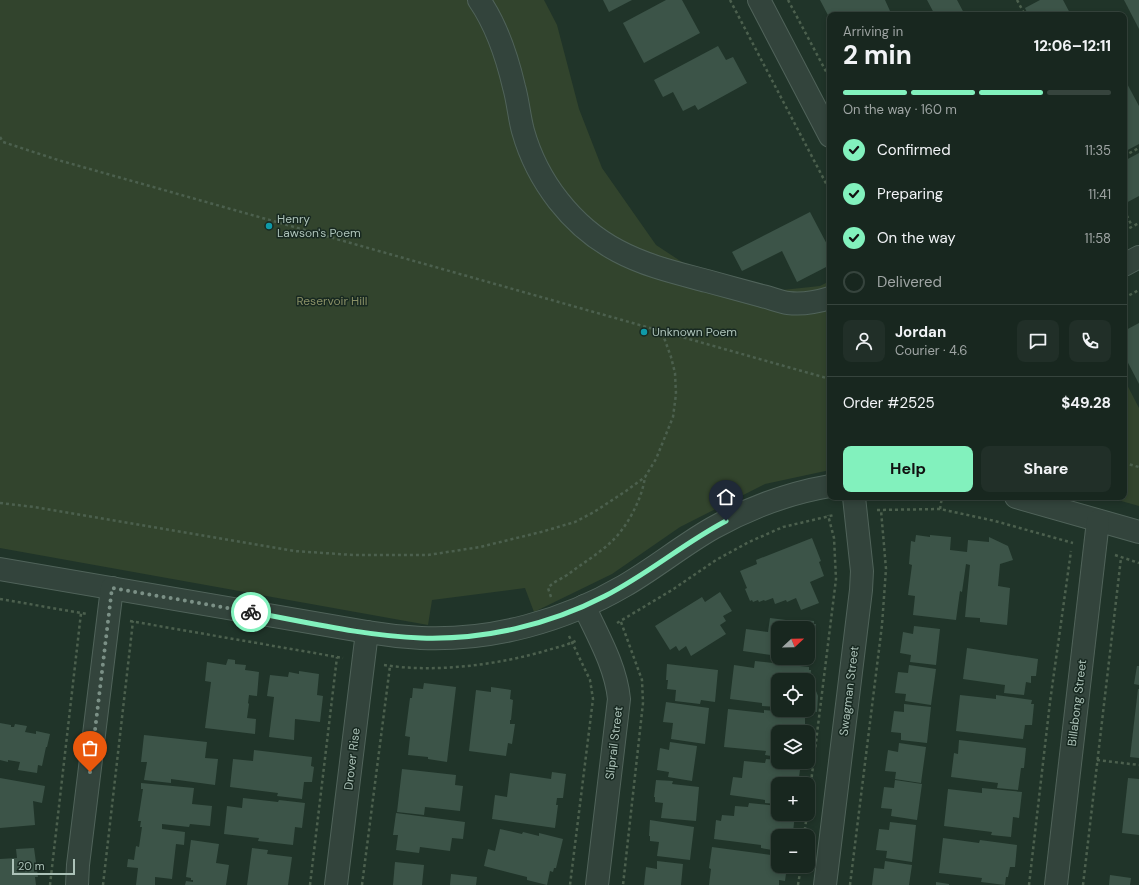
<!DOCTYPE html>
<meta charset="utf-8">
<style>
body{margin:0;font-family:"DM Sans",sans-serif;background:#212f28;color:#f1f3f6;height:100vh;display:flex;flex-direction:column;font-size:15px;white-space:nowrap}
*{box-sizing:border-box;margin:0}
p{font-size:13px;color:#9fa5a4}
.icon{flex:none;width:22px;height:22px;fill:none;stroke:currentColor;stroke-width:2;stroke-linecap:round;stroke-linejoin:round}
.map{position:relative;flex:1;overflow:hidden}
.panel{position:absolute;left:827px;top:12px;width:300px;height:488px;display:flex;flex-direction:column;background:#18271f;border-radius:8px;box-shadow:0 2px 6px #0003,0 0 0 1px #36443d}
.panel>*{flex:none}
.needle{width:26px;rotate:68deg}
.controls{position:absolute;left:771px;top:621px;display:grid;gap:8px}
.controls a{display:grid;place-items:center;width:44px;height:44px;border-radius:8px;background:#18271f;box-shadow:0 2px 6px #0003,0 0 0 1px #36443d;font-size:20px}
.scale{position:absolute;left:12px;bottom:10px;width:63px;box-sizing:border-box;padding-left:4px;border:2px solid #acc2b8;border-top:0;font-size:11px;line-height:14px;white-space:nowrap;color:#acc2b8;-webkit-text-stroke:3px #182921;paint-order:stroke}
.pin{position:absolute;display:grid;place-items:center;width:34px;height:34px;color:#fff;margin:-41px -17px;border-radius:50% 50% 50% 0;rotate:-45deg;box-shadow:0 0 4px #0007}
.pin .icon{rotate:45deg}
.courier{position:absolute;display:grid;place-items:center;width:40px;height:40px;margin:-20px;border:3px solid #82f1bd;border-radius:50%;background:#fff;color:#222;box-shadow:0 1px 5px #0007}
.summary em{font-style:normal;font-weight:700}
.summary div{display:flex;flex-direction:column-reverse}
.summary{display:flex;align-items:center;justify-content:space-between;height:68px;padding:0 16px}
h1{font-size:26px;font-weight:700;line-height:30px}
.bar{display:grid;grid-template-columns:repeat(4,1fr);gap:6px 4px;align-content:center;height:48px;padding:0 16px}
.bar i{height:5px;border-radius:3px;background:#36443d}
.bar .active{background:#82f1bd}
.bar p{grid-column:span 4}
.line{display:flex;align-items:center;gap:10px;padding:0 16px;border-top:1px solid #36443d}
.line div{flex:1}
.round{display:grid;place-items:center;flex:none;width:42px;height:42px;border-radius:8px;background:#212f28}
ol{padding:0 16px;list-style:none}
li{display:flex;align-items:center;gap:12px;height:44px}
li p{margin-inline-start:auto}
li .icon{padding:4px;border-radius:50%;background:#82f1bd;color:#111;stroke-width:4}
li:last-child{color:#9fa5a4}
li i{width:22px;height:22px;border:2px solid #36443d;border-radius:50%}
.primary-button{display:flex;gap:8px;margin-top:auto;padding:8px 16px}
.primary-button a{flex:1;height:46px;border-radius:8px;background:#82f1bd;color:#111;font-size:16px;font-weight:700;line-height:46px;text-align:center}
.primary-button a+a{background:#212f28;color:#f1f3f6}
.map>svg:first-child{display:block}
.green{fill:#32442d}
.building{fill:#3c5448}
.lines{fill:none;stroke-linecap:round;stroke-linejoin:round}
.minor-casing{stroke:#50635a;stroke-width:24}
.path{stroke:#4c604e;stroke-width:2.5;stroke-dasharray:3 3;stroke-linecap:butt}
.minor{stroke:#33443c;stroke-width:22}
.done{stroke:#7b9086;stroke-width:4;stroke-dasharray:0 7.2}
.route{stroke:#82f1bd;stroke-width:5}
.culture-dot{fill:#0f9aa8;stroke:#182921;stroke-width:1.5}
.labels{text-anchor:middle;stroke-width:3;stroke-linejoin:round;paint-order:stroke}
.poi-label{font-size:12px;fill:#acc2b8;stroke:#182921;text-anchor:start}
.park-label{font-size:12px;fill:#8a9066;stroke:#182921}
.street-label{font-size:12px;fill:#acc2b8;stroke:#182921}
</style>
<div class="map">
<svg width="1139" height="885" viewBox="0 0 1139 885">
<rect width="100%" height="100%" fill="#203429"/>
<!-- green -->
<g class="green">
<polygon points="0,0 544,0 557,25 579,109 602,168 656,245 688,266 773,291 820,286 830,281 830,470 765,484 680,527 612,574 534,612 525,588 432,600 428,625 0,548"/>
<polygon points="1124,379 1139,408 1139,506 1107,497 1124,497"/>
</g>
<!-- building -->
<g class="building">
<polygon points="603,0 632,0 609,12"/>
<polygon points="666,0 682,0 700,33 644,63 623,23"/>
<polygon points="820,0 885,0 890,11 882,15 830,15 830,19"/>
<polygon points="927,0 957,0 965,15 935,15"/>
<polygon points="1040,0 1063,0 1071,15 1028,15 1025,8"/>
<polygon points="1124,0 1139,0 1139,29"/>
<polygon points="718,46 726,60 733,57 747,83 698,110 695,105 683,111 673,92 663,97 654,80"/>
<polygon points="1124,78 1139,106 1139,144 1124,152"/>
<polygon points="1139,153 1139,196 1124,204 1124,161"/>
<polygon points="810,212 830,250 830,265 797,282 782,251 742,271 732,252"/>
<polygon points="1139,323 1139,384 1124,355 1124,331"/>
<polygon points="916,535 930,537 930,535 951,537 950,550 967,552 968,540 989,542 989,537 1008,546 1013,560 1000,564 998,586 1010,588 1007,625 980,622 980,618 965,617 970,565 966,564 962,592 960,591 956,620 913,615 915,596 908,595 912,565 909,564 911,541 915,542"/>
<polygon points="812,538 821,561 819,562 824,576 810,582 819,603 801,610 796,598 787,602 786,600 775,604 773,598 765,601 764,600 759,602 758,600 753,602 752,600 750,601 745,589 747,588 740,571 757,564 756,560"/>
<polygon points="720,592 732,611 723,616 726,621 720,625 726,634 691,656 686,646 679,651 676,646 670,650 655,626 702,597 705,602"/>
<polygon points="770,618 802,622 802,620 814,621 814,624 816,624 813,641 808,641 808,628 778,628 778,656 743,651 746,629 768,632"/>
<polygon points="914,626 940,629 936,665 910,662 911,655 900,653 903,632 913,634"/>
<polygon points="967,648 1038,659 1036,676 1031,676 1031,683 1026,682 1024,695 1004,693 1005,685 963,679"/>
<polygon points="228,659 235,660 235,664 246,665 245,670 259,672 257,696 249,695 248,703 249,704 247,718 256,719 255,734 205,728 211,682 205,681 207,662 226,665"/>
<polygon points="755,661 809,667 809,670 811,670 810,682 812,683 812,686 816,687 816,691 818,696 817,712 808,711 808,680 778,680 778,707 762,706 762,703 730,699 734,665 754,668"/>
<polygon points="667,664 718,670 715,702 701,700 700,704 675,701 676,690 667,689 668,680 666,680"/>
<polygon points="909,665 936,669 931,705 905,701 906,694 895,693 898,672 908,673"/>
<polygon points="1137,666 1139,666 1139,685 1134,684"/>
<polygon points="299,671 319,674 317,695 323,696 320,722 295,719 294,740 269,737 274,697 267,696 270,675 288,677 289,672 299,674"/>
<polygon points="424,683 456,687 447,762 428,759 428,757 408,755 410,737 405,736 410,698 412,698 413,688 423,689"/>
<polygon points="491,687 511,690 510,699 513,700 511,720 510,720 510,724 515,724 512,744 508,743 506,756 469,751 476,690 491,692"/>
<polygon points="1138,689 1139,689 1139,758 1130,757"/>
<polygon points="960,695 996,699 996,695 1032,700 1031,704 1034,704 1032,725 1025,725 1023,739 956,731"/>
<polygon points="666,702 709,708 705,744 671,739 673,723 663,722"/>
<polygon points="904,704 931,707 927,743 901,740 901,733 891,732 894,711 904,712"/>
<polygon points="728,709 764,713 764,710 805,714 805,732 778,732 778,757 765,755 766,751 724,747"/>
<polygon points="0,723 11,725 11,727 14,727 15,724 27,726 25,732 36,734 36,731 50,734 47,747 46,747 42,766 38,765 37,773 18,770 20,762 8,760 8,762 0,760"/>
<polygon points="144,735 207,742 205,758 218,759 215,785 171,779 171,783 144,780 147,762 141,762"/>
<polygon points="959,740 1026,748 1024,768 1021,768 1018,790 997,788 998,783 951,777 954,753 958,754"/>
<polygon points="670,742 697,746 692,781 668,777 669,772 657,770 660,748 669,750"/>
<polygon points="899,743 926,747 921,783 895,779 896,772 885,771 888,750 898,752"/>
<polygon points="254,750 312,757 311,766 314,767 312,782 304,782 302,799 277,796 278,793 230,787 233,759 253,761"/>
<polygon points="766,759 778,760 778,762 797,762 796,770 800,770 798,784 778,784 778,804 765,803 765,800 730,795 733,777 742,778 744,761 765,763"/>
<polygon points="402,769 456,775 455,785 463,786 460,811 425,807 424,815 397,812"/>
<polygon points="552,772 566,774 563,798 557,798 556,805 558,805 555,828 492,819 495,795 507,797 510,773 551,779"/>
<polygon points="0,778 45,786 42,803 33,801 35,825 0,828"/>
<polygon points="1128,778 1139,779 1139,835 1122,833"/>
<polygon points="656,780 673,781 672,784 699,787 696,821 661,818 663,803 655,802 655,797 654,797"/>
<polygon points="895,780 922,784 917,820 891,816 892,809 881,808 884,787 894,788"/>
<polygon points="141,783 194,788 192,804 212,806 210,826 190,824 189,827 162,824 162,829 185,832 184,845 176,844 172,879 155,877 155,885 136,885 138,868 127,867 128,859 134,860 136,846 139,847 142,827 140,827 141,821 138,821 143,789 141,789"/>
<polygon points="982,788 1022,792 1019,818 1013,817 1011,837 991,835 992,832 944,826 948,789 982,793"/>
<polygon points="243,798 278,802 279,800 305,803 302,828 295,827 293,845 258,841 259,838 224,834 227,806 242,808"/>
<polygon points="749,803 778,806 778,814 795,814 793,832 785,831 785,836 778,836 778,851 761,848 761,845 714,839 716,820 721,821 722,815 734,816 735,806 748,807"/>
<polygon points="396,813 465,822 463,839 452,838 450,851 420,847 419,853 396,850 398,835 393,835"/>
<polygon points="650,820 694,827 690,860 657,856 659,842 650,841 650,836 649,836"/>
<polygon points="890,822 916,825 912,862 886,858 887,851 876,850 879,829 889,830"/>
<polygon points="500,829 522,834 523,832 539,836 539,833 563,839 556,868 554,868 553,872 550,871 547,885 527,880 527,877 484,866 488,849 495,851"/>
<polygon points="943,838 979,843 980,840 1017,845 1015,867 1010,867 1008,877 1006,877 1005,885 981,882 982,878 939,873"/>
<polygon points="191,840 219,844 216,863 229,865 226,885 185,885 186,881 193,882 193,880 191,880 191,878 186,877"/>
<polygon points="712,847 778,856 778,866 787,866 785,881 779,880 779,885 709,885 711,869 709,868"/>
<polygon points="34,848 38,877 35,877 36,885 0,885 0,859 17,858 16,849"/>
<polygon points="252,848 268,850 267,854 292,857 288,885 247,885"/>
<polygon points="657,861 683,864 681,885 644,885 646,867 657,869"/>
<polygon points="885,861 912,865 909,885 872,885 874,868 884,869"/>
<polygon points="395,862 424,865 422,885 393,885"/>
<polygon points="451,874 477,877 476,885 450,885"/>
<polygon points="1110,875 1131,878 1130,885 1109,885"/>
<polygon points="936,882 949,884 949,885 936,885"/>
</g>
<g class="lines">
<!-- minor casing -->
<g class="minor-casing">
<g id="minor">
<path d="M479,0C497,26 507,57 514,87C518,101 519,116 523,131C537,181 572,227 618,251C646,266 677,273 707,281C725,286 744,291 762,296C771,298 780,302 788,303C803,305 817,302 830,298"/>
<polyline points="759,0 830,136"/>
<polyline points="1124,265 1139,257"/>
<polyline points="1016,497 1139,532"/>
<path d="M0,569L367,632C385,635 403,637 421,638C492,641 564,621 624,586C655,568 683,545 713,528C749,508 789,493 830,486"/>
<path d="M584,606C598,636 616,667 619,699L597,885"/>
<polyline points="77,885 78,865 112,588"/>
<polyline points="336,885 367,632"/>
<polyline points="825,885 861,590 862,571 854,497"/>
<polyline points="1056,885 1098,521"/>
</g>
</g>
<!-- path -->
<g class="path">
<polyline points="730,0 830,191"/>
<polyline points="788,0 830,79"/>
<polyline points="1017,0 1025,15"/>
<polyline points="0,137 3,142 58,160 830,379"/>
<polyline points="1124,156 1139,148"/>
<polyline points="1124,210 1132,226"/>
<polyline points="1124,231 1139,223"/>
<polyline points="1124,298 1139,290"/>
<polyline points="1124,463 1139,467"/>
<polyline points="0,503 34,507 294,551 353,555 428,555 480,547 541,532 575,522 594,512 626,491 645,477 656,459 673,417 676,394 675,373 671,357 662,332"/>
<polyline points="940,509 942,497"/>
<polyline points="877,510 940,509 995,521 1073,543"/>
<polyline points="1115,555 1139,563"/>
<path d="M551,597L548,588C551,583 565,577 570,573C583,563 598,554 610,543C627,528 642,499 645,477"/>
<polyline points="0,599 87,614"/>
<polyline points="130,621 343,658"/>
<polyline points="621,622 642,680 643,703 623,885"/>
<polyline points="617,623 672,590 716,560 749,542 783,527 834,515"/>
<polyline points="569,636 590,680 593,699 570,885"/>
<path d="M384,665C434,673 499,665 548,650C558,647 568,645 577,640"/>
<polyline points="1097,760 1139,765"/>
<polyline points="808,807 836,579 834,538 828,515"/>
<polyline points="804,836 807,814"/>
<polyline points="50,885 81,613"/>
<polyline points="103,885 133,621"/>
<polyline points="310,885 337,657"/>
<polyline points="362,885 390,666"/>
<polyline points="798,885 801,866"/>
<polyline points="850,885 882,625 886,569 881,510"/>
<polyline points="1029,885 1050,702 1071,551"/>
<polyline points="1083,885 1121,558"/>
</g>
<!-- minor -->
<use href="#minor" class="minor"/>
</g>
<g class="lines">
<!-- done -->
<polyline class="done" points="90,772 112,588 251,612"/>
<!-- route -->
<path class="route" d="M251,612C306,622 365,636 421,638C484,640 549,625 605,596C648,574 684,543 726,521"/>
</g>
<!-- markers -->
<g class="culture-dot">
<circle cx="269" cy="226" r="4"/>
<circle cx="644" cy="332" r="4"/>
</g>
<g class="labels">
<!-- poi labels -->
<g class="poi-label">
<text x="277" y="223">Henry<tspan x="277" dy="14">Lawson's Poem</tspan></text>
<text x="652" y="336">Unknown Poem</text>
</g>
<!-- park labels -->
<g class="park-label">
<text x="332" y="305">Reservoir Hill</text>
</g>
<!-- street labels -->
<g class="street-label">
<text transform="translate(849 691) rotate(-83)" y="4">Swagman Street</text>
<text transform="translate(1077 703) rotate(-83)" y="4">Billabong Street</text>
<text transform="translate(614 743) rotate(-83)" y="4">Sliprail Street</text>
<text transform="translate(352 759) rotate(-83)" y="4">Drover Rise</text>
</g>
</g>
</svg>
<div class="controls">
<a><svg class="needle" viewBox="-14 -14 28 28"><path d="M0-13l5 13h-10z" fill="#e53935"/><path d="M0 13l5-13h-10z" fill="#9fa5a4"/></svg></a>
<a><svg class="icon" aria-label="locate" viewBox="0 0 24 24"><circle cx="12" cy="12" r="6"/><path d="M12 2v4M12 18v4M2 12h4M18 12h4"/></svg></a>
<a><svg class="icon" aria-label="layers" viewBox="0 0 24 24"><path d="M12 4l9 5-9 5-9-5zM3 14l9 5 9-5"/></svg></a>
<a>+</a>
<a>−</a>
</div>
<div class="scale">20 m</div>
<div class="pin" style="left:90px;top:772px;background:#ea580c"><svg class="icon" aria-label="bag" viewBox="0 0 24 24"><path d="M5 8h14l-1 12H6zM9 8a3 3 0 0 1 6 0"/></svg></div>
<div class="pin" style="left:726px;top:521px;background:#1f2937"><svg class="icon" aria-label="home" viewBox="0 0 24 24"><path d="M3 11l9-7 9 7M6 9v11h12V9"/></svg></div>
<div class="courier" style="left:251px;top:612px"><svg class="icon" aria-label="bike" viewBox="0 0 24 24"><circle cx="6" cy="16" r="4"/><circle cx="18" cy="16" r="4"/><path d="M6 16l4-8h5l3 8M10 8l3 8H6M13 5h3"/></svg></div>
<section class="panel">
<div class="summary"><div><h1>2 min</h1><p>Arriving in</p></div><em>12:06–12:11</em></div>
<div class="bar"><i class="active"></i><i class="active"></i><i class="active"></i><i></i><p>On the way · 160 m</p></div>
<ol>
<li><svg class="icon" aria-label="check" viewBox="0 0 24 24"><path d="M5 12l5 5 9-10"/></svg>Confirmed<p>11:35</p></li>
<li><svg class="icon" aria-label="check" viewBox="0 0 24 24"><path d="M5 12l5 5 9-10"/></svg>Preparing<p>11:41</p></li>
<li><svg class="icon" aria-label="check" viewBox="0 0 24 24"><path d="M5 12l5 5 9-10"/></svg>On the way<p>11:58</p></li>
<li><i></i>Delivered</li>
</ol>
<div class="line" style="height:72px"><a class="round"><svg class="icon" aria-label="person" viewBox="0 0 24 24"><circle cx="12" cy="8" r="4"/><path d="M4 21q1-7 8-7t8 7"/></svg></a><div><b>Jordan</b><p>Courier · 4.6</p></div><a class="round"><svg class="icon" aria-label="chat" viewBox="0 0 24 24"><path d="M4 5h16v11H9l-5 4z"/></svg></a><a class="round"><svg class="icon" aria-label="phone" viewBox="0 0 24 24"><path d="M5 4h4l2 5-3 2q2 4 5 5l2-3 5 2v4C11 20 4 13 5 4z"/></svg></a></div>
<div class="line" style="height:52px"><div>Order #2525</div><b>$49.28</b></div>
<div class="primary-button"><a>Help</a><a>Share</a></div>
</section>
</div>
